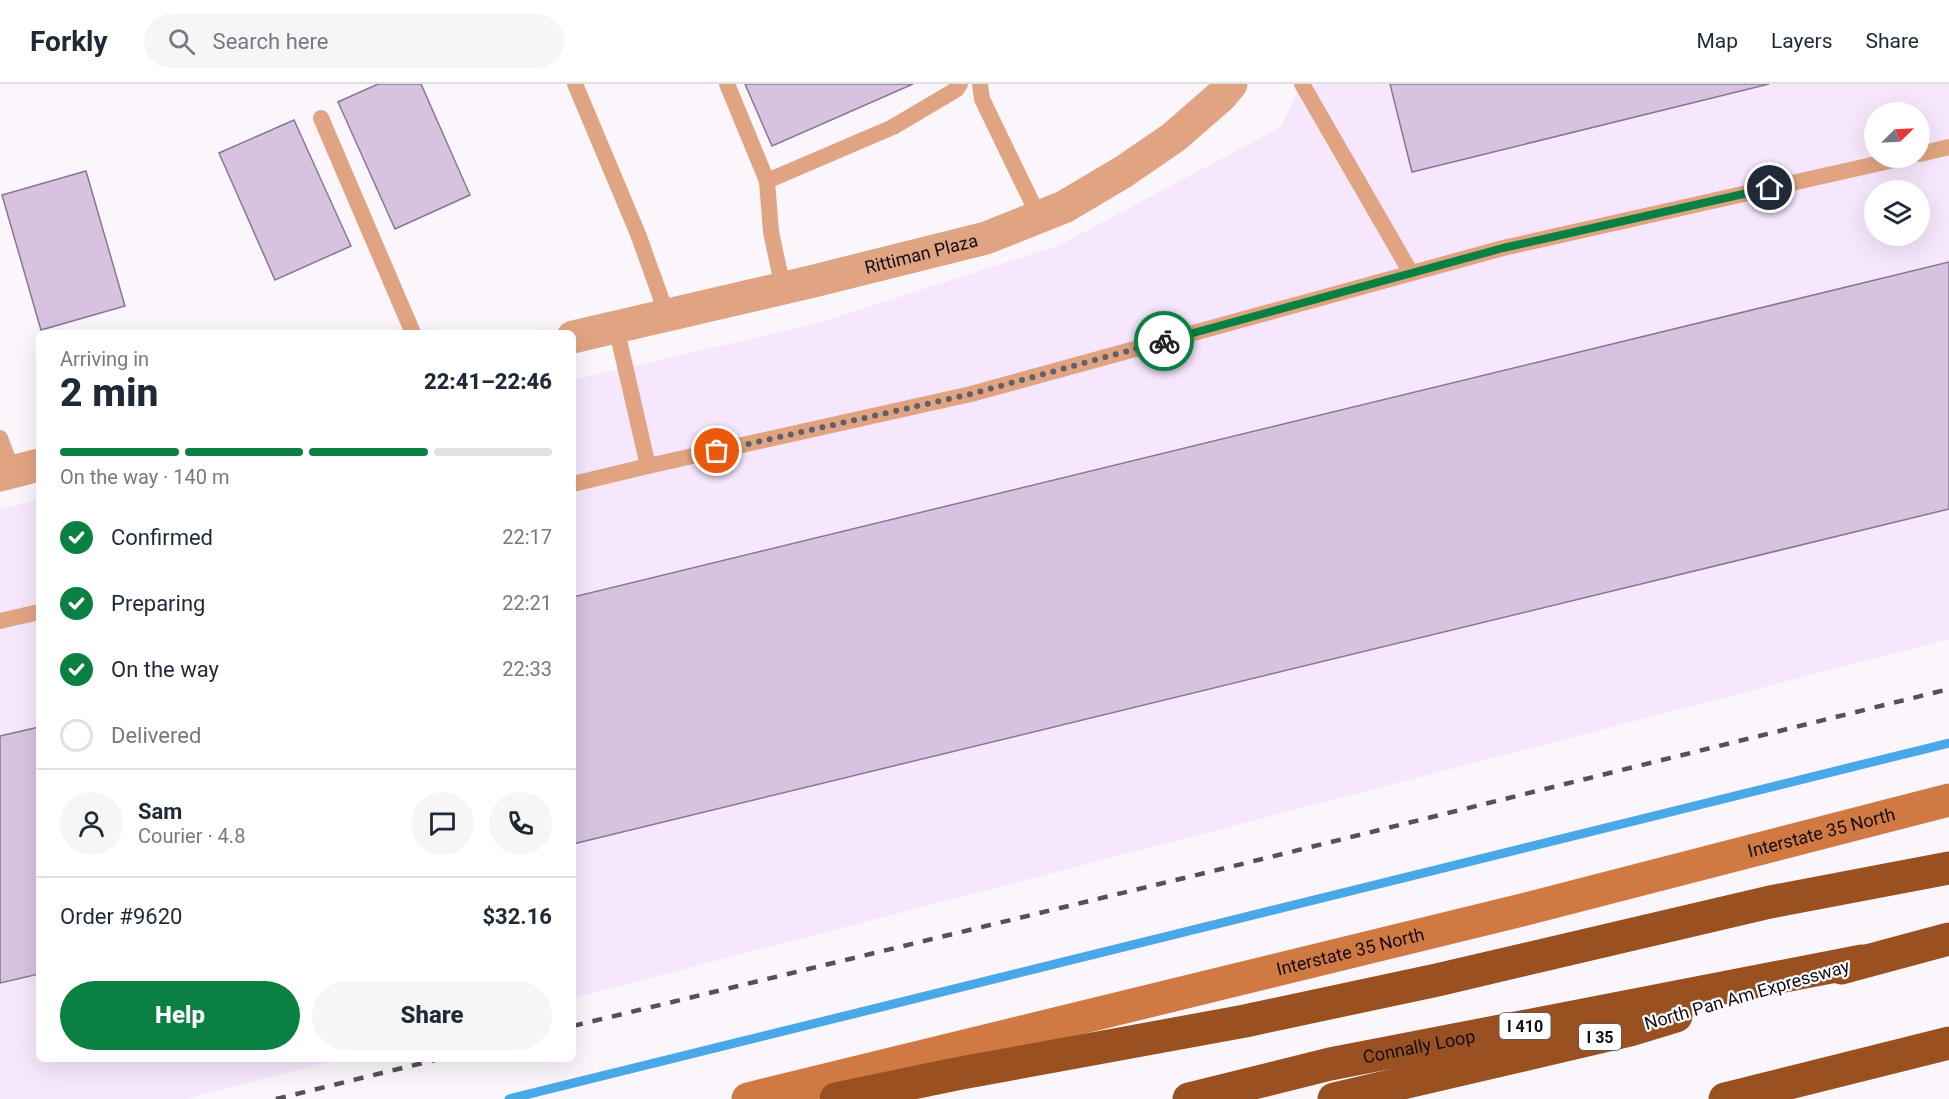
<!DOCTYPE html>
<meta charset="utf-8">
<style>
body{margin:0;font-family:Roboto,sans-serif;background:#f6f6f7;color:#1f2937;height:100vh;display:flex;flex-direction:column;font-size:22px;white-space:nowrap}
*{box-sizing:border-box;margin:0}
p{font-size:20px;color:#747a83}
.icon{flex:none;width:33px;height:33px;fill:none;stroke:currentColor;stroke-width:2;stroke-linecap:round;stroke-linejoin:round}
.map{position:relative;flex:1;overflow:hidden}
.drawer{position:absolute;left:36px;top:246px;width:540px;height:732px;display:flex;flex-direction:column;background:#fff;border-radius:9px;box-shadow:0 6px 24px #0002}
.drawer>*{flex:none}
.needle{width:39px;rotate:66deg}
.tools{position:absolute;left:1864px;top:18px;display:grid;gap:12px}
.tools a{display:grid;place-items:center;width:66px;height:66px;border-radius:50%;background:#fff;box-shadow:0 6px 24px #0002;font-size:30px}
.pin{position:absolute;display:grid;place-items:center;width:51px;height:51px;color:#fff;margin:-26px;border:3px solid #fff;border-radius:50%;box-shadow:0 2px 6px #0007}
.courier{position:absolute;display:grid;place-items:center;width:60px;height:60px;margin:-30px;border:4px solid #0b8043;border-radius:50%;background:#fff;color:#222;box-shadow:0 2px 8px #0007}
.overview em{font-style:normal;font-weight:800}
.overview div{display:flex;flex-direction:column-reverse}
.overview{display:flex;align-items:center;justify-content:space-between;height:102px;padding:0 24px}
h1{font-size:39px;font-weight:800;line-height:45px}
.bar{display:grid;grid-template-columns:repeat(4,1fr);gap:9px 6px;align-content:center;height:72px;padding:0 24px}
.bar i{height:8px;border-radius:4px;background:#e0e1e3}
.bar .current{background:#0b8043}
.bar p{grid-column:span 4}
.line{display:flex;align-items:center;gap:15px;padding:0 24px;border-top:2px solid #e0e1e3}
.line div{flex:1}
.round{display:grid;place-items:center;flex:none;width:63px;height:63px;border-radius:32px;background:#f6f6f7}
ol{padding:0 24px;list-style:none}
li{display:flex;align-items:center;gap:18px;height:66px}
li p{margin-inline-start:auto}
li .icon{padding:6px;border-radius:50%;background:#0b8043;color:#fff;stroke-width:4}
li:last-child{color:#747a83}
li i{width:33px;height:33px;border:3px solid #e0e1e3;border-radius:50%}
.action{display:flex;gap:12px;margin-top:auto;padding:12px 24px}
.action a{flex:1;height:69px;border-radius:36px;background:#0b8043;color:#fff;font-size:24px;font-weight:800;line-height:69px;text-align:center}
.action a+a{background:#f6f6f7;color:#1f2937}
header{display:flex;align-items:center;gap:36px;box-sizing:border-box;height:84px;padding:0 30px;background:#fff;border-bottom:2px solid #e0e1e3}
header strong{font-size:28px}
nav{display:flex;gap:33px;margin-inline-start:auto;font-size:21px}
.search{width:420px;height:54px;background:#f6f6f7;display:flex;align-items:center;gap:15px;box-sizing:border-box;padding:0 21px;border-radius:33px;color:#747a83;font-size:22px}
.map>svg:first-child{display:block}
.built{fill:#f6e7fd;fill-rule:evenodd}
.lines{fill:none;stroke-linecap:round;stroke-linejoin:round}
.stream{stroke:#49a8e8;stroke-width:9}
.building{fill:#d7c3e0;stroke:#897792;stroke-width:1.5}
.lane{stroke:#e1a482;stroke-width:16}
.street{stroke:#e1a482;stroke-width:33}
.secondary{stroke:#d17943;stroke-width:33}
.highway{stroke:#9a5121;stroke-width:33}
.rail{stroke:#565059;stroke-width:4.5;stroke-dasharray:10 10;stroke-linecap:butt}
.done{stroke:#645f67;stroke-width:6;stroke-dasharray:0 10.8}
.route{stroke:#0b8043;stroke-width:8}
.labels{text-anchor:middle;stroke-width:4.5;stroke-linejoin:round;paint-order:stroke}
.shield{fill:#fff;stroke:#5a565d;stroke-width:1.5}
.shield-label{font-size:16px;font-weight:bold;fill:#140d17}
.street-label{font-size:18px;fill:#140d17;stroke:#fff}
</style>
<header>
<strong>Forkly</strong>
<div class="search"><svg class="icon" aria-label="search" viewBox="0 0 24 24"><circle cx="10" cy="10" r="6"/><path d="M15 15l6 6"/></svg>Search here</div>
<nav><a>Map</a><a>Layers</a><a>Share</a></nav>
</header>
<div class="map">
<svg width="1949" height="1015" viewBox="0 0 1949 1015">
<rect width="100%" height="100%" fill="#faf6fc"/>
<!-- built -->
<g class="built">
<path d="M1301,0H1949V555L573,914V296L815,240L1060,161L1281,43ZM1875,28H1920V74H1875ZM1875,106H1920V152H1875Z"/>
<polygon points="39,416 39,975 339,975 186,1015 0,1015 0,425"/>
</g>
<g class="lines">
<!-- stream -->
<polyline class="stream" points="509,1015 1949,659"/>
</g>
<!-- building -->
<g class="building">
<polygon points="378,0 421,0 470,111 395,145 338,18"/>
<polygon points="745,0 913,0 772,62"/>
<polygon points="1390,0 1769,0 1412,88"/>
<polygon points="294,36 351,162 275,196 219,69"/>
<polygon points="86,87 125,222 41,246 2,111"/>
<polygon points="1949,178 1949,425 573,760 573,513"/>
<polygon points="39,643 39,890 0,899 0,652"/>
</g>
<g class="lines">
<!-- lane -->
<g class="lane">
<polyline points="575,0 638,150 667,231"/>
<polyline points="727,0 767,97 771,148 783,204"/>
<polyline points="980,0 982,15 1039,133"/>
<polyline points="1302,0 1411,189"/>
<polyline points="321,34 413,249"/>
<polyline points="1920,70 1949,63"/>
<polyline points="767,97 893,43 957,5 960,0"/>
<polyline points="0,354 13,388"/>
<polyline points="648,382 971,310 1503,164 1903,74"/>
<polyline points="573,400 648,382 616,243"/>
<polyline points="0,537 39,528"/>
</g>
<!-- street -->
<g class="street">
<path id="s1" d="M573,253L814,197L986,154L1064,123L1123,88L1174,53L1221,12L1231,0"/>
<polyline points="0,391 39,381"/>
</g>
<!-- secondary -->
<path class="secondary" id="s2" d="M748,1015L1522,826L1949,716"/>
<!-- highway -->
<g class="highway">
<polyline points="1841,884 1949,855"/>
<polyline points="836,1015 956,990 1245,937 1437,896 1770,818 1949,784"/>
<path id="s3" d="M1189,1015L1330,980L1862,877"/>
<polyline points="1334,1015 1630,946 1676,932"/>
<polyline points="1725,1015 1949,959"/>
</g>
<!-- rail -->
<g class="rail">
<polyline points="573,942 1246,779 1949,605"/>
<polyline points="276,1015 439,975"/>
</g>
</g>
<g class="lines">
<!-- done -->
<polyline class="done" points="717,367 971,310 1164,257"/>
<!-- route -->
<polyline class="route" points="1164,257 1503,164 1770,104"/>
</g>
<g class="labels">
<!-- shield labels -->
<g class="shield">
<rect x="1499.5" y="929" width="51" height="26" rx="4.5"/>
<rect x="1579" y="940" width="42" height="26" rx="4.5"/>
</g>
<g class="shield-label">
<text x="1525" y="948">I 410</text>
<text x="1600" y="959">I 35</text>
</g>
<!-- street labels -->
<g class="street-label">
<text dy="6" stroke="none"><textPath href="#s1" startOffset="358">Rittiman Plaza</textPath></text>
<text dy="6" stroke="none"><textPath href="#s2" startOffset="1106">Interstate 35 North</textPath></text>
<text dy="6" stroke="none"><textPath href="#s2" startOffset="620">Interstate 35 North</textPath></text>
<text transform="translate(1747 911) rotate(-16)" y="6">North Pan Am Expressway</text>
<text dy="6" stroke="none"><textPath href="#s3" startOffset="236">Connally Loop</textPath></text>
</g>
</g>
</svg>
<div class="tools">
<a><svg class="needle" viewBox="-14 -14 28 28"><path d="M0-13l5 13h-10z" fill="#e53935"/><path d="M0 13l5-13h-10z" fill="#747a83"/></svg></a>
<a><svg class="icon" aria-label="layers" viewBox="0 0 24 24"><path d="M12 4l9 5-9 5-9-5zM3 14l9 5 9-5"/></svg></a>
</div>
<div class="pin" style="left:717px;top:367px;background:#ea580c"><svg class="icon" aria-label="bag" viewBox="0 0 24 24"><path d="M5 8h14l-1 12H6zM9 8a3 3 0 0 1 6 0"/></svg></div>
<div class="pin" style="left:1770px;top:104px;background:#1f2937"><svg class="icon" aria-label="home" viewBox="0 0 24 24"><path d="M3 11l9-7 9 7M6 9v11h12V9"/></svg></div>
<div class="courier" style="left:1164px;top:257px"><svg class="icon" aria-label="bike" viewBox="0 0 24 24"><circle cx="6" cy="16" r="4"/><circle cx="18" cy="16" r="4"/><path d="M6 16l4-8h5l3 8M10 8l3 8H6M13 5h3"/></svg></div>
<section class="drawer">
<div class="overview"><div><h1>2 min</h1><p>Arriving in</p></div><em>22:41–22:46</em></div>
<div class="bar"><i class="current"></i><i class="current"></i><i class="current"></i><i></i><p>On the way · 140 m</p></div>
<ol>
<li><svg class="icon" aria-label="check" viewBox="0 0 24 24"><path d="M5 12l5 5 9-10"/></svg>Confirmed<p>22:17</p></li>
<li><svg class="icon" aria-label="check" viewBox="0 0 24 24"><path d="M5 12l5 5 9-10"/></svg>Preparing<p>22:21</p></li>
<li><svg class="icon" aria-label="check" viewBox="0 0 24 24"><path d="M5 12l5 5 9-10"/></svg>On the way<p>22:33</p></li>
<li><i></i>Delivered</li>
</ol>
<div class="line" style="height:108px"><a class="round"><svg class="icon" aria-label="person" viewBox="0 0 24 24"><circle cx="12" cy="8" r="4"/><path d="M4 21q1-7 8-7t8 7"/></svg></a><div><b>Sam</b><p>Courier · 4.8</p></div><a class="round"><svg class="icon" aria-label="chat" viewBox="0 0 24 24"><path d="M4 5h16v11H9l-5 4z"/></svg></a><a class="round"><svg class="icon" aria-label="phone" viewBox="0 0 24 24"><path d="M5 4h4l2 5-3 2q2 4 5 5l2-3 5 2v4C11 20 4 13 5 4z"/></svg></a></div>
<div class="line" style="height:78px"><div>Order #9620</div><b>$32.16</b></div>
<div class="action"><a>Help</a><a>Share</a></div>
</section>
</div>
